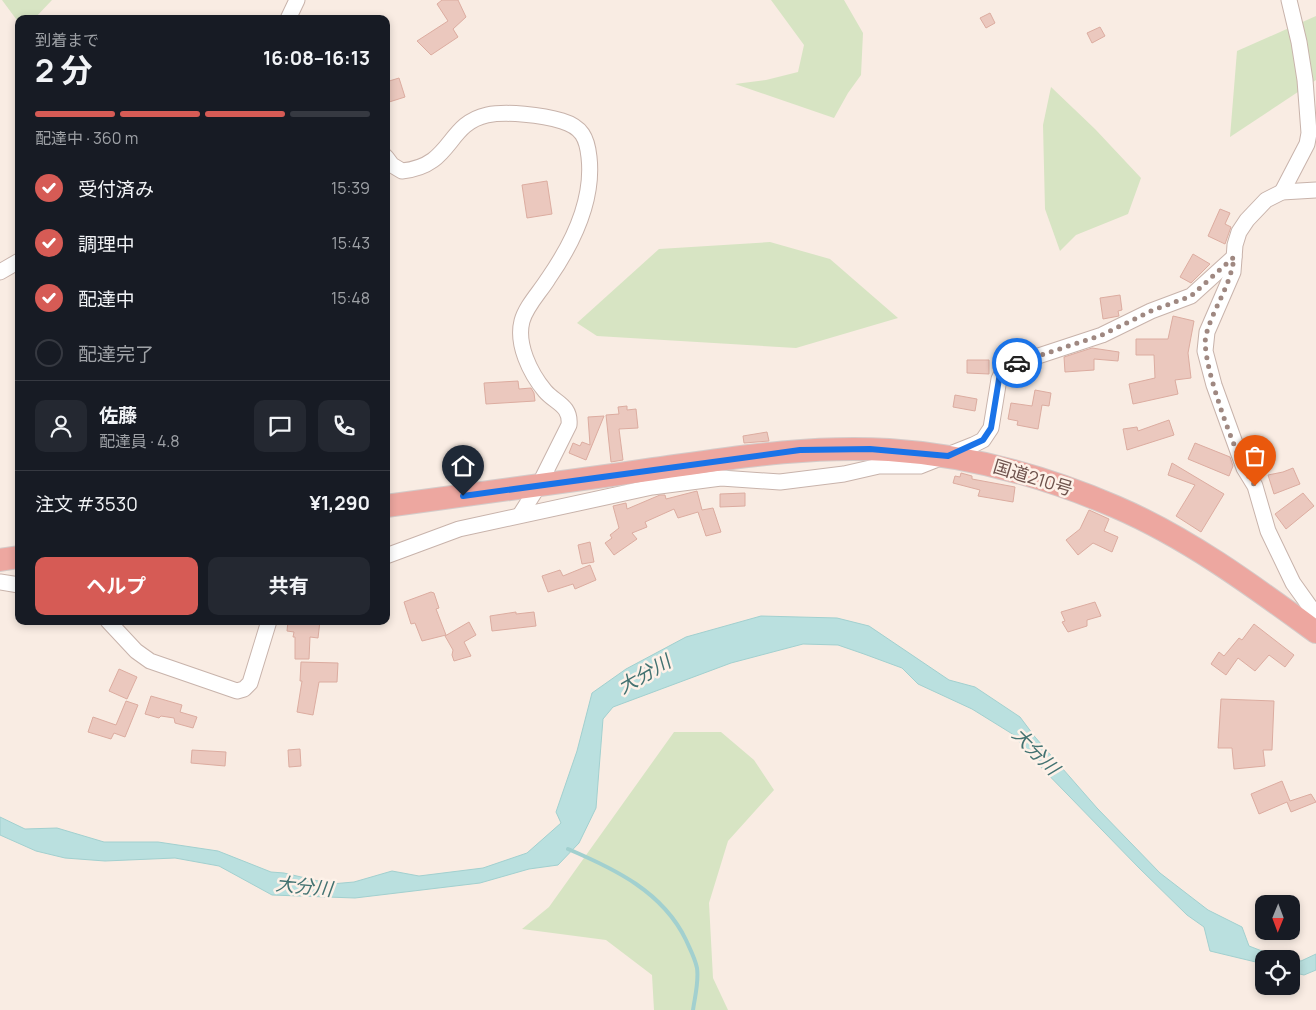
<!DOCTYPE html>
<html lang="ja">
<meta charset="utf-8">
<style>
body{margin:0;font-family:Manrope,"Noto Sans JP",sans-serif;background:#242831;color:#f1f3f6;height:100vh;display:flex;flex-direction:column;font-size:19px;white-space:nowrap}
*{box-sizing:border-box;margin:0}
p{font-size:16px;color:#9ea1a6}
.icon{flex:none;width:28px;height:28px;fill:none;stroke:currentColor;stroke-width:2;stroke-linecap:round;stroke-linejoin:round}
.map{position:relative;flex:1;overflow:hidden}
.sheet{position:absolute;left:15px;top:15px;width:375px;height:610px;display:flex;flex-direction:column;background:#171b24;border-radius:10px;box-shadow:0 2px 8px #0003}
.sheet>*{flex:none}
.needle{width:32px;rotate:181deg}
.tools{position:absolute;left:1255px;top:895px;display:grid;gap:10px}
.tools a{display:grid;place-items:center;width:45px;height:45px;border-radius:10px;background:#171b24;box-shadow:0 2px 8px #0003;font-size:25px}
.pin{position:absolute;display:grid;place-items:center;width:42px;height:42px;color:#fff;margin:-51px -21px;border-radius:50% 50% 50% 0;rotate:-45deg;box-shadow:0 0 5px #0007}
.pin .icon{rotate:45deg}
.courier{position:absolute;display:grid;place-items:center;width:50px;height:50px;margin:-25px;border:4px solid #1a73e8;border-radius:50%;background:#fff;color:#222;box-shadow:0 1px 6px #0007}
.headline em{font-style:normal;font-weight:700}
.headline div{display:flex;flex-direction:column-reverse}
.headline{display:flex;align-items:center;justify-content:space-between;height:85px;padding:0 20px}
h1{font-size:32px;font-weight:700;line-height:38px}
.bar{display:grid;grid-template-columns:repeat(4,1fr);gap:8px 5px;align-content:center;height:60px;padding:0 20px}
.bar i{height:6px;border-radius:4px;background:#363941}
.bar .selected{background:#d65b55}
.bar p{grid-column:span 4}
.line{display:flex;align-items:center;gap:12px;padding:0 20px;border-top:1px solid #363941}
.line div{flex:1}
.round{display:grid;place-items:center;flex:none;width:52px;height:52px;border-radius:10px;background:#242831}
ol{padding:0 20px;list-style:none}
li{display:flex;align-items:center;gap:15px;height:55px}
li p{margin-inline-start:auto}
li .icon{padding:5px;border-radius:50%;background:#d65b55;color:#fff;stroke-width:4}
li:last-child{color:#9ea1a6}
li i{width:28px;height:28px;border:2px solid #363941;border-radius:50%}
.primary-button{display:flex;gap:10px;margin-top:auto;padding:10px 20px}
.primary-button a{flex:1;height:58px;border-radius:10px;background:#d65b55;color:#fff;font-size:20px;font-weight:700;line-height:58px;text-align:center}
.primary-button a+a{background:#242831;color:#f1f3f6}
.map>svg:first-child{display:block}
.green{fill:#d7e4c3}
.water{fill:#bae0df;stroke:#a2d0cf}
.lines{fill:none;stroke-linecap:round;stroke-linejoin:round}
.stream{stroke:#a2d0cf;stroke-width:4}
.building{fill:#ebc8be;stroke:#dcaca0}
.minor-casing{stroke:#c8b3ab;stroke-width:17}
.highway-casing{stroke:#d4cbc9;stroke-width:24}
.minor{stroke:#fff;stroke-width:15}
.highway{stroke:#eda7a0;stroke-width:22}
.done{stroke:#9f8881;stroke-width:5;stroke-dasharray:0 9}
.route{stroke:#1a73e8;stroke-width:6}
.labels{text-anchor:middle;stroke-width:5;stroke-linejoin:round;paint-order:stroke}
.street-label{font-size:18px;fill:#6e524c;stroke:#fdf1e8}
.water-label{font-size:19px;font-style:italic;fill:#427271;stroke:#fdf1e8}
</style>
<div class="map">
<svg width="1316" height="1010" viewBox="0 0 1316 1010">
<rect width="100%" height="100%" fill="#f9ece3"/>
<!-- green -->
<g class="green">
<polygon points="2,0 52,0 34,19 19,19 19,23"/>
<polygon points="771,0 844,0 863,33 861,75 848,93 834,118 735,84 766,80 798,72 804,45"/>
<polygon points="1316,16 1316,80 1230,137 1237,51"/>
<polygon points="1051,87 1095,129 1141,178 1128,214 1076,235 1060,251 1045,209 1043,125"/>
<polygon points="770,242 830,259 898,318 796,348 597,336 577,323 659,249"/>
<polygon points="674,732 721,732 754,760 774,790 728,841 709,903 713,978 728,1010 654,1010 652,975 606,940 522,929 549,907"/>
</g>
<!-- water -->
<polygon class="water" points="761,616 837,618 869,626 949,680 975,687 1020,717 1035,737 1097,808 1160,873 1208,910 1242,927 1249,946 1262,951 1301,961 1316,954 1316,970 1304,975 1291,972 1291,959 1264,959 1264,964 1210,951 1204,927 1187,915 1139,868 1033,759 1014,735 972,709 918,684 902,668 864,654 838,645 803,644 731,663 613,707 603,719 596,808 579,843 558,865 529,869 480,883 355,898 272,895 219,866 175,858 105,861 65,858 36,851 0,835 0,817 25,829 57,828 104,842 158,842 218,851 271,872 284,873 331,884 354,882 392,871 419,876 483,868 527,853 561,823 556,812 577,751 592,693 626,669 686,637"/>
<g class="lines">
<!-- stream -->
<path class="stream" d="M568,849C615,869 663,892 686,940C690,949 695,958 697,968C699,982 695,996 693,1010"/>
</g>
<!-- building -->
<g class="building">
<polygon points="442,0 458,0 466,17 453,29 458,37 431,55 417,41 448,21 437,4"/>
<polygon points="990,13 995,23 986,28 980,18"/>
<polygon points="1100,27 1105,36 1092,43 1087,33"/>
<polygon points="399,78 405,97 386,103 386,82"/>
<polygon points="547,181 552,214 527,218 522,185"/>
<polygon points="1220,209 1230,213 1225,224 1231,227 1225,244 1208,236"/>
<polygon points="1193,254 1210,264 1191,283 1180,277"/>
<polygon points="1120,295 1122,310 1118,311 1119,316 1103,319 1100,298"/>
<polygon points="1173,316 1194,321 1188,353 1191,378 1175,380 1178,394 1133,404 1129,384 1155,378 1154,355 1136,355 1136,339 1168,339"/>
<polygon points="1092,348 1119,352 1118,361 1094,359 1094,370 1065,372 1064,357"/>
<polygon points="967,360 989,360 989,374 967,373"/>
<polygon points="518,381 519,389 531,388 534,393 535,401 486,404 484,383"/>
<polygon points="1035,390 1051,393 1049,406 1042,405 1038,429 1017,425 1018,421 1008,419 1011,403 1032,406"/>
<polygon points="955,395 977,399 975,411 953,407"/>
<polygon points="627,406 627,410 636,409 638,428 619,429 623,460 611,462 606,415 619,414 618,407"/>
<polygon points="604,416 586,460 569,453 573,443 580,446 582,442 590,445 588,417"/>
<polygon points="1169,420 1174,435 1127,450 1123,429 1137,427 1138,431"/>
<polygon points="767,432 769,441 744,443 743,436"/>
<polygon points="1195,443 1230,457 1233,466 1229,476 1188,459"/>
<polygon points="1172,463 1224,494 1201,532 1176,516 1195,485 1168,475"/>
<polygon points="1293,468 1300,484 1274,494 1268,475 1283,472"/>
<polygon points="961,473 972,476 972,479 1015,487 1013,502 978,496 980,490 953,483 955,476 960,477"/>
<polygon points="697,491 702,510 713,508 721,532 706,536 698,512 678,518 674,509 645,522 647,527 632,533 637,539 614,555 605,543 612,538 610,535 619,528 613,506 626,503 627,509 660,495 665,495 666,499"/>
<polygon points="745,493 745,506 720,507 720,494"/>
<polygon points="1303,493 1314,506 1286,529 1275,514"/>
<polygon points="1089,510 1109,519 1104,531 1118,537 1112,552 1093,543 1078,555 1066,540 1080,529"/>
<polygon points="590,542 594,562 582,564 578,545"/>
<polygon points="590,565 596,580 575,589 573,584 548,592 542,576 560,570 563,576"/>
<polygon points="431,592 434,593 439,608 436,609 446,635 422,641 415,623 411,624 404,602"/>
<polygon points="1095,602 1101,616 1087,620 1087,626 1068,632 1062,622 1065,621 1061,612"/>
<polygon points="516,612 516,614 534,612 536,626 492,631 490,616"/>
<polygon points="288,621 320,621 318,638 310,637 309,659 295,659 295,637 293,637 294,632 287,631"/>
<polygon points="469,622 476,635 464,642 471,656 454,661 452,655 453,650 445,636"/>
<polygon points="1254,624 1294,655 1285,667 1269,655 1255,671 1238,658 1226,675 1211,664 1219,652 1224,656 1239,638 1242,640"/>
<polygon points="301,662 338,663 337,682 319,682 313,715 297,712 302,681 300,681"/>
<polygon points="119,669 137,677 127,699 109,691"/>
<polygon points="151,696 182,705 180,712 197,717 193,728 175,723 174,718 161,716 159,718 145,714"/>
<polygon points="1221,699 1274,701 1272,750 1263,750 1265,766 1234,769 1232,748 1218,748"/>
<polygon points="126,701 138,705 125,737 114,733 111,739 88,732 93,717 116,725"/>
<polygon points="300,749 301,766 289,767 288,750"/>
<polygon points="192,750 226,752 225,766 191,763"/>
<polygon points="1282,781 1290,801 1311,794 1316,802 1291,812 1287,802 1259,814 1251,794"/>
</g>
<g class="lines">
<!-- minor casing -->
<g class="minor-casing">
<g id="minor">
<polyline points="288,19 297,0"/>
<path d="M386,157L392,165L402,171C453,166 446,124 487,115C507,111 542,115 562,121C582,127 587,138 589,157C594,201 573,243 548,279C540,292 526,306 522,321C516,344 530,373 545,391C555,403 571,405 569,425L539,485L520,515"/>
<polyline points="1316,190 1282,192 1266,200 1247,220 1239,232 1235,245 1233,272 1207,332 1205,351 1214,385 1244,468 1255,486 1268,531 1293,583 1316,615"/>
<polyline points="1282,192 1307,144 1309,133 1305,80 1299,42 1289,0"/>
<polyline points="0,272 19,261"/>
<polyline points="386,556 459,529 652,487 721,478 780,482 844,474 879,466 920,466 973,445 983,440 991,428 999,379 1004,369 1020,362 1102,335 1151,311 1191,296 1234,257"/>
<polyline points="0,582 19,585"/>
<polyline points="108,621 136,651 150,661 237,691 244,689 250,683 269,621"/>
</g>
</g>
<!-- highway casing -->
<g class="highway-casing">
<g id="highway">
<path d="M386,506C476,494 565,482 654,469C732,458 810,445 889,450C967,455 1044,476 1116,507C1188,538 1253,586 1316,632"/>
<polyline points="0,560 19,557"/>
</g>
</g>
<!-- minor -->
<use href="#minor" class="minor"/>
<!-- highway -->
<use href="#highway" class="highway"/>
</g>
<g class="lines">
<!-- done -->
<path class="done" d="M1017,363L1102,335L1151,311L1191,296L1234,257C1231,286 1213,308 1206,335C1200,359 1232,442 1243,466C1246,473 1251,479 1255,486"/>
<!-- route -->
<polyline class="route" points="463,496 800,450 870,449 948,456 983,440 991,428 1000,373 1008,366 1017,363"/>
</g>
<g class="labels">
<!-- street labels -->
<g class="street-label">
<text transform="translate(1033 478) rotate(17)" y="6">国道210号</text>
</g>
<!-- water labels -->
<g class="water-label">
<text transform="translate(644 674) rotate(-30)" y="7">大分川</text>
<text transform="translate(1036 751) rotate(45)" y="7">大分川</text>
<text transform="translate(304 886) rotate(6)" y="7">大分川</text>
</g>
</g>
</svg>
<div class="tools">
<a><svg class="needle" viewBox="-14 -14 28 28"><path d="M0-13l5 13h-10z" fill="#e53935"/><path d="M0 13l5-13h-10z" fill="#9ea1a6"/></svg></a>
<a><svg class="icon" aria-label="locate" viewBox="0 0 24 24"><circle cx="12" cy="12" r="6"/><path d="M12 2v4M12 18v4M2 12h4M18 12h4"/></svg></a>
</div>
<div class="pin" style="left:1255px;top:486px;background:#ea580c"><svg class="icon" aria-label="bag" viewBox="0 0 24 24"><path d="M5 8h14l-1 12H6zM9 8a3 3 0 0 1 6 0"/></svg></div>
<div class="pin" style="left:463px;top:496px;background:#1f2937"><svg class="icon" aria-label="home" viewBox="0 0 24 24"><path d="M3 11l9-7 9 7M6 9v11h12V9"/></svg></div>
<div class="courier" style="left:1017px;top:363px"><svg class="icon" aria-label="car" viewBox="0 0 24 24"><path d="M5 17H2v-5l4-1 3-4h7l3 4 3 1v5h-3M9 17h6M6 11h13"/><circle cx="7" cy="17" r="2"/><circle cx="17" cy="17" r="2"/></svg></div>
<section class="sheet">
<div class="headline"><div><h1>2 分</h1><p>到着まで</p></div><em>16:08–16:13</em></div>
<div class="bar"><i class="selected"></i><i class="selected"></i><i class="selected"></i><i></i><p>配達中 · 360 m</p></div>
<ol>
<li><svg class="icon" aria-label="check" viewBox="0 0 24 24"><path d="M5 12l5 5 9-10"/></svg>受付済み<p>15:39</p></li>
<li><svg class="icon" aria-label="check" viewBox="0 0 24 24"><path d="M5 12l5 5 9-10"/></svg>調理中<p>15:43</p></li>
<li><svg class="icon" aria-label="check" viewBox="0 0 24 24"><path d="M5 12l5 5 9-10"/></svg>配達中<p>15:48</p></li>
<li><i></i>配達完了</li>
</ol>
<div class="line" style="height:90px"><a class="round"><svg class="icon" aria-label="person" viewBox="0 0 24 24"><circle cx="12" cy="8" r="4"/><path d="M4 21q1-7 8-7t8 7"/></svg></a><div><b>佐藤</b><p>配達員 · 4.8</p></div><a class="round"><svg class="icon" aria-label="chat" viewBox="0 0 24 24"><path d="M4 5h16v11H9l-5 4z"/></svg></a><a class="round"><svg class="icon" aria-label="phone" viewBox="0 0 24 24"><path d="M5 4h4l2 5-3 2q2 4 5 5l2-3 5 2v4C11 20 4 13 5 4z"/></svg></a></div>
<div class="line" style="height:65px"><div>注文 #3530</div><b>¥1,290</b></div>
<div class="primary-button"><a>ヘルプ</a><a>共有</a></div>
</section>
</div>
